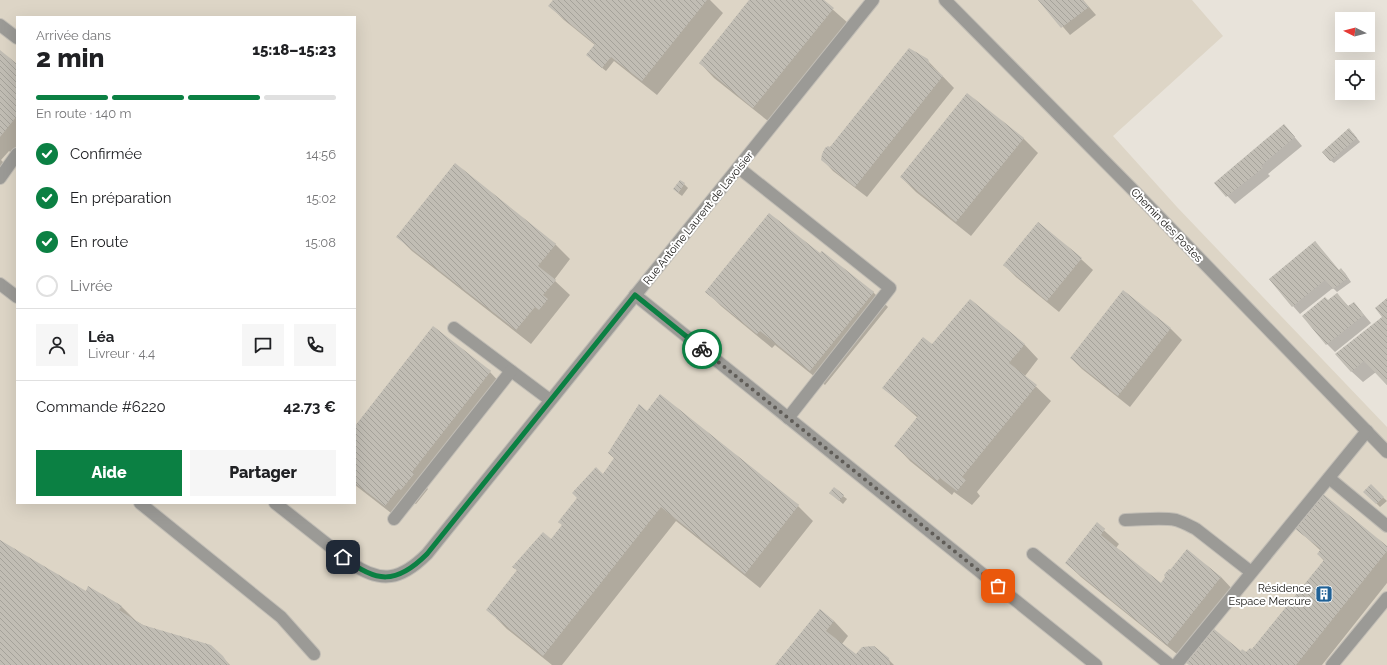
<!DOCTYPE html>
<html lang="fr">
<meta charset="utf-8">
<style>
body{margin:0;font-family:Raleway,sans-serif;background:#f6f6f6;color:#202124;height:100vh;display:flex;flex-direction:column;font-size:15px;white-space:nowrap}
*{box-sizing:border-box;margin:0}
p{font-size:13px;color:#757577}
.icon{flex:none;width:22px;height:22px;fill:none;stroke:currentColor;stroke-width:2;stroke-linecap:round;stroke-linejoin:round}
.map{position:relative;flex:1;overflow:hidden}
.drawer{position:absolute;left:16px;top:16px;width:340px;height:488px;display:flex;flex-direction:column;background:#fff;border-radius:0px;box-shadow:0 4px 16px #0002}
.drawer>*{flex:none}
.needle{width:26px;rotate:276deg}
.controls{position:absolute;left:1335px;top:12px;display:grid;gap:8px}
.controls a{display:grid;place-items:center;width:40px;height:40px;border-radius:0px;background:#fff;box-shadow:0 4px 16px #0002;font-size:20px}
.pin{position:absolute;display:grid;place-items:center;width:34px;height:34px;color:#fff;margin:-17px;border-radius:8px;box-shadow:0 2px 6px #0006}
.courier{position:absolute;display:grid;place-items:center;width:40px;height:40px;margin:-20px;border:3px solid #0b8043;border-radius:50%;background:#fff;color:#222;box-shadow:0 1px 5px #0007}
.head em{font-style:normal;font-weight:800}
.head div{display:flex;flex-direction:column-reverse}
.head{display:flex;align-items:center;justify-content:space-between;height:68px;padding:0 20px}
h1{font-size:26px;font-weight:800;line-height:30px}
.bar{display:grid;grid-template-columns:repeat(4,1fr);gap:6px 4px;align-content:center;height:48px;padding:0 20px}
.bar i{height:5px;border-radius:3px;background:#e0e0e0}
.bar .selected{background:#0b8043}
.bar p{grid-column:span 4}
.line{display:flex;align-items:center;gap:10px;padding:0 20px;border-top:1px solid #e0e0e0}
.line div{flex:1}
.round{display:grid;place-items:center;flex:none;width:42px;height:42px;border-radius:0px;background:#f6f6f6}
ol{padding:0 20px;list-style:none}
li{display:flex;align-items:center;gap:12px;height:44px}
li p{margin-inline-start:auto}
li .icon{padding:4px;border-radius:50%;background:#0b8043;color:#fff;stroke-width:4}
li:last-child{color:#757577}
li i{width:22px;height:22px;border:2px solid #e0e0e0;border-radius:50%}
.cta{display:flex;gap:8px;margin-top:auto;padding:8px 20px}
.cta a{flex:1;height:46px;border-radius:0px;background:#0b8043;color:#fff;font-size:16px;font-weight:800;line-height:46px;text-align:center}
.cta a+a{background:#f6f6f6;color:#202124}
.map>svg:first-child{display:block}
.built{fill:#ddd5c6;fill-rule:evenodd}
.shadow{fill:#0003}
.building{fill:url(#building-back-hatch)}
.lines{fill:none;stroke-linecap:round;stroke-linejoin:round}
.minor-casing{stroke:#c2beb6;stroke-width:14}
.minor{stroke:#9b9a96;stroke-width:12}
.done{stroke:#605d58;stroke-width:4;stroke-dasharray:0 7.2}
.route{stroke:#0b8043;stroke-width:5}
.labels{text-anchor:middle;stroke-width:4;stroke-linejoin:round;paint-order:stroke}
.street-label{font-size:11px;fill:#161512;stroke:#fff}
.poi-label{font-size:11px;fill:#161512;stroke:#fff;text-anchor:end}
</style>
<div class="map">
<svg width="1387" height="665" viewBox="0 0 1387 665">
<defs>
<pattern id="building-back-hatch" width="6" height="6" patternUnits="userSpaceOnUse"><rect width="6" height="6" fill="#c1bdb4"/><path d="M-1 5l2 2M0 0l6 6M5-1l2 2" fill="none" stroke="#a5a29a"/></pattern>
</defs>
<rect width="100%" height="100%" fill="#e8e3da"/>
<!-- built -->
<path class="built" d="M0,0H1192L1223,36L1113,136L1177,207L1387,427V665H0ZM17,17H355V503H17Z"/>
<!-- shadow -->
<g class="shadow">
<polygon points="554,0 710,0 723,13 657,95 614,61 606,71 591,59 595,45 564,20 550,6"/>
<polygon points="750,0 822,0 848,23 768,121 714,78 700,63"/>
<polygon points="1040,0 1083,0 1096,15 1070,35"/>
<polygon points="0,52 17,65 17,148 13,154 9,151 1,160 4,163 0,168"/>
<polygon points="927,60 954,88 867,197 833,171 822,159 830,149"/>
<polygon points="1353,133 1360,142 1334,163 1330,160"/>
<polygon points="1292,134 1302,146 1268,174 1270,176 1235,204 1215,183"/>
<polygon points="1023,138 1038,153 971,236 916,192 901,177"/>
<polygon points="455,164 556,245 570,259 554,280 570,295 531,344 412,251 398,237"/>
<polygon points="684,184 688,188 682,196 678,193"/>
<polygon points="1038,224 1081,259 1093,270 1059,312 1016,277 1004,265"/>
<polygon points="1315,242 1339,271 1341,269 1345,273 1351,282 1337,292 1333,288 1300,314 1293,306"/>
<polygon points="820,255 873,292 888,307 825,385 775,345 772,348 721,306 707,292"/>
<polygon points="1123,292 1171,329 1182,340 1130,407 1082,369 1071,358"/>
<polygon points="1337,294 1349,307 1354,303 1371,323 1335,352 1327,344 1328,301"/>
<polygon points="1387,299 1387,383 1376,372 1363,382 1351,371 1383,317"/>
<polygon points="1024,344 1038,359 1025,376 1051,401 977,492 980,496 972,505 954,492 952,495 910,461 896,446 918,418 884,388 931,345"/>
<polygon points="490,372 504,387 426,487 428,489 416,504 413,503 400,520 355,485 355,428"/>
<polygon points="660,395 798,506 813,521 760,588 676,521 562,665 552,665 507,629 496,618 518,571 513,567 551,540 615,459 609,453 647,412"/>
<polygon points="1371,486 1387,501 1380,507 1365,492"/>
<polygon points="834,496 843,496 847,499 843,504"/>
<polygon points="1097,524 1119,544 1116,548 1161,584 1187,551 1221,577 1235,592 1182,658 1081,577 1067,563"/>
<polygon points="1296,528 1387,547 1387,583 1322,665 1190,665 1242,652 1246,654 1252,651 1324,561 1318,554 1321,551"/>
<polygon points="0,541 86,592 121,606 136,621 143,625 222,657 230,665 0,665"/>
<polygon points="820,610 834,621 848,636 842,644 857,656 888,659 894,665 776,665"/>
</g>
<!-- building -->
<g class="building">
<polygon points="553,0 707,0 642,81 611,57 602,68 586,55 595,44 548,6"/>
<polygon points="749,0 824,0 834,8 753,108 699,63"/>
<polygon points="1038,0 1083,0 1089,7 1061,28"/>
<polygon points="909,48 928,59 930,65 943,76 855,187 821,160 822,154 825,148 828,146 830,147"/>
<polygon points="0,50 17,64 17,116 0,137"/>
<polygon points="967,93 1024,138 956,222 900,177"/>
<polygon points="1284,124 1295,137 1261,166 1263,168 1226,197 1214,183"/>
<polygon points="1349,128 1357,138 1330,161 1322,152"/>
<polygon points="455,163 556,244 538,266 556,280 543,295 548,299 539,310 535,307 516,330 396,237"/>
<polygon points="680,180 685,183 678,193 673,189"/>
<polygon points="769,213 820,253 822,251 874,292 810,371 760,331 757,334 705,292"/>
<polygon points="1038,222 1082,258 1047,301 1003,265"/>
<polygon points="1315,241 1339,270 1341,268 1348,278 1333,289 1325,280 1292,307 1269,279"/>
<polygon points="1123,290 1171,328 1118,396 1070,358"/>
<polygon points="1337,293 1348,306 1354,302 1364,315 1326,345 1302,316 1325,297 1328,300"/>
<polygon points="1387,298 1387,385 1364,361 1351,372 1335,354 1382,317 1375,308"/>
<polygon points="970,299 1025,344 1009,363 1037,385 962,477 966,480 957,491 940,478 937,481 894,446 918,416 882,388 923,337 932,344"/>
<polygon points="433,326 491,371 412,472 414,474 401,490 398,489 385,506 355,483 355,426"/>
<polygon points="660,394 799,505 745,574 661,507 543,656 486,610 517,570 512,567 543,532 551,539 562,525 558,522 577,498 572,493 596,467 603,474 614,458 608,453 639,404 647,411"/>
<polygon points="1371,484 1384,497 1376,504 1363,492"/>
<polygon points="834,487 844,495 839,501 829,493"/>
<polygon points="1322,493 1387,546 1387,551 1296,665 1189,665 1186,663 1214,629 1241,651 1242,649 1246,652 1250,648 1252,649 1324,560 1317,554 1321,549 1294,528"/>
<polygon points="1097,522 1105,529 1101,535 1161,583 1165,577 1164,575 1169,569 1170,570 1187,549 1221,577 1167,645 1065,563"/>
<polygon points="0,540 86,591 88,586 122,606 119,610 143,625 211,645 223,656 229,665 0,665"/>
<polygon points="820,609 834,621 826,631 856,654 862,647 874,646 889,658 890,665 775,665"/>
</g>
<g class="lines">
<!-- minor casing -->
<g class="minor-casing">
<g id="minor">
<polyline points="945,0 1138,195 1387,452"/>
<polyline points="0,25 17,38"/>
<polyline points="739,168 890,288 788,418"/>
<polyline points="0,178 17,154"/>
<polyline points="0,284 17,297"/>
<polyline points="635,295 1096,665"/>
<polyline points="454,328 550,400"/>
<polyline points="1329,478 1387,526"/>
<polyline points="140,503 281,617 314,654"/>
<path d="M275,503L351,563C381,584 401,580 427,554C575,369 725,185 873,0"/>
<polyline points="394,519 511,371"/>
<path d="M1125,520C1141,520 1160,517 1176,520C1183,522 1190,526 1196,529L1251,572"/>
<polyline points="1033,554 1170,665"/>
<polyline points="1176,665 1367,431"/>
<polyline points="1332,665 1387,598"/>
</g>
</g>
<!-- minor -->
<use href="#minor" class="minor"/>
</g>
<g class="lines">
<!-- done -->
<polyline class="done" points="702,349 998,586"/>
<!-- route -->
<path class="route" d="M343,557C376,583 396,585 427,554L635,295L702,349"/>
</g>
<!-- icons -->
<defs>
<g id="building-square" transform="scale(0.9)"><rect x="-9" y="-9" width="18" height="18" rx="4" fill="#206196" stroke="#fff"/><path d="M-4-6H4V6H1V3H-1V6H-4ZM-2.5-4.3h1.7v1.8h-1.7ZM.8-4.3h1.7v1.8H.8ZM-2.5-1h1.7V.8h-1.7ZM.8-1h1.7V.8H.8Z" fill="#fff"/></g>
</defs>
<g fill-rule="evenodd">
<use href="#building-square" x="1324" y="594"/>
</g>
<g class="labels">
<!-- street labels -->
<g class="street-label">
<text transform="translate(698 218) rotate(-51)" y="4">Rue Antoine Laurent de Lavoisier</text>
<text transform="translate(1167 225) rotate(46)" y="4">Chemin des Postes</text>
</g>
<!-- poi labels -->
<g class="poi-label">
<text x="1311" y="592">Résidence<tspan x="1311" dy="13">Espace Mercure</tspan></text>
</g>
</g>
</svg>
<div class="controls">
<a><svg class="needle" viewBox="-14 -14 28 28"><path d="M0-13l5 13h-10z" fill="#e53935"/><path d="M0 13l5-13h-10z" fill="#757577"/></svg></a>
<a><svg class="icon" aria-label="locate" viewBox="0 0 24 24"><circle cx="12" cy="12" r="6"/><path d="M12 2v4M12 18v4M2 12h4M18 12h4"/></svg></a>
</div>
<div class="pin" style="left:998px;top:586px;background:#ea580c"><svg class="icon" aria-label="bag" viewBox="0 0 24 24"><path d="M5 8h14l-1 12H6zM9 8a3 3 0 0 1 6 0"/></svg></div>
<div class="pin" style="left:343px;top:557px;background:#1f2937"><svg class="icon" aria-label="home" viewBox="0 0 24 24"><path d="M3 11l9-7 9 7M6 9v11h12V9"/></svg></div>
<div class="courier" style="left:702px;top:349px"><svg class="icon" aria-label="bike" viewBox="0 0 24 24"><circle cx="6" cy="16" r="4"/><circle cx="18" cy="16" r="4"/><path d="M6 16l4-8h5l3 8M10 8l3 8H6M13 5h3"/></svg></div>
<section class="drawer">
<div class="head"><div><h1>2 min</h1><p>Arrivée dans</p></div><em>15:18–15:23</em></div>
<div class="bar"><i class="selected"></i><i class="selected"></i><i class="selected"></i><i></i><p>En route · 140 m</p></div>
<ol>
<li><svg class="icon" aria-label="check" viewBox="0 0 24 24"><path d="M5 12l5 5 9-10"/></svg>Confirmée<p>14:56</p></li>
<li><svg class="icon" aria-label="check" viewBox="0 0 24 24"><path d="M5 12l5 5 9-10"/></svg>En préparation<p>15:02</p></li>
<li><svg class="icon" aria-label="check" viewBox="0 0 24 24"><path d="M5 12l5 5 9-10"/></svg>En route<p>15:08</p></li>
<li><i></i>Livrée</li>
</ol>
<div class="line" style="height:72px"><a class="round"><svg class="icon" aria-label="person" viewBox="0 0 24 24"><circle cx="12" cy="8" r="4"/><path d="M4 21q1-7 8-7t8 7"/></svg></a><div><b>Léa</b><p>Livreur · 4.4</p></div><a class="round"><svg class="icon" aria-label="chat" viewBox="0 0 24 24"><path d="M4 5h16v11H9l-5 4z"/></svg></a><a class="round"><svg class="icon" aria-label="phone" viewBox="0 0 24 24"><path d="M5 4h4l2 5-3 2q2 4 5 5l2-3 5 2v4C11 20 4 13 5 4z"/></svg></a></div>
<div class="line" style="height:52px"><div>Commande #6220</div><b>42.73 €</b></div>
<div class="cta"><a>Aide</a><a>Partager</a></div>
</section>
</div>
